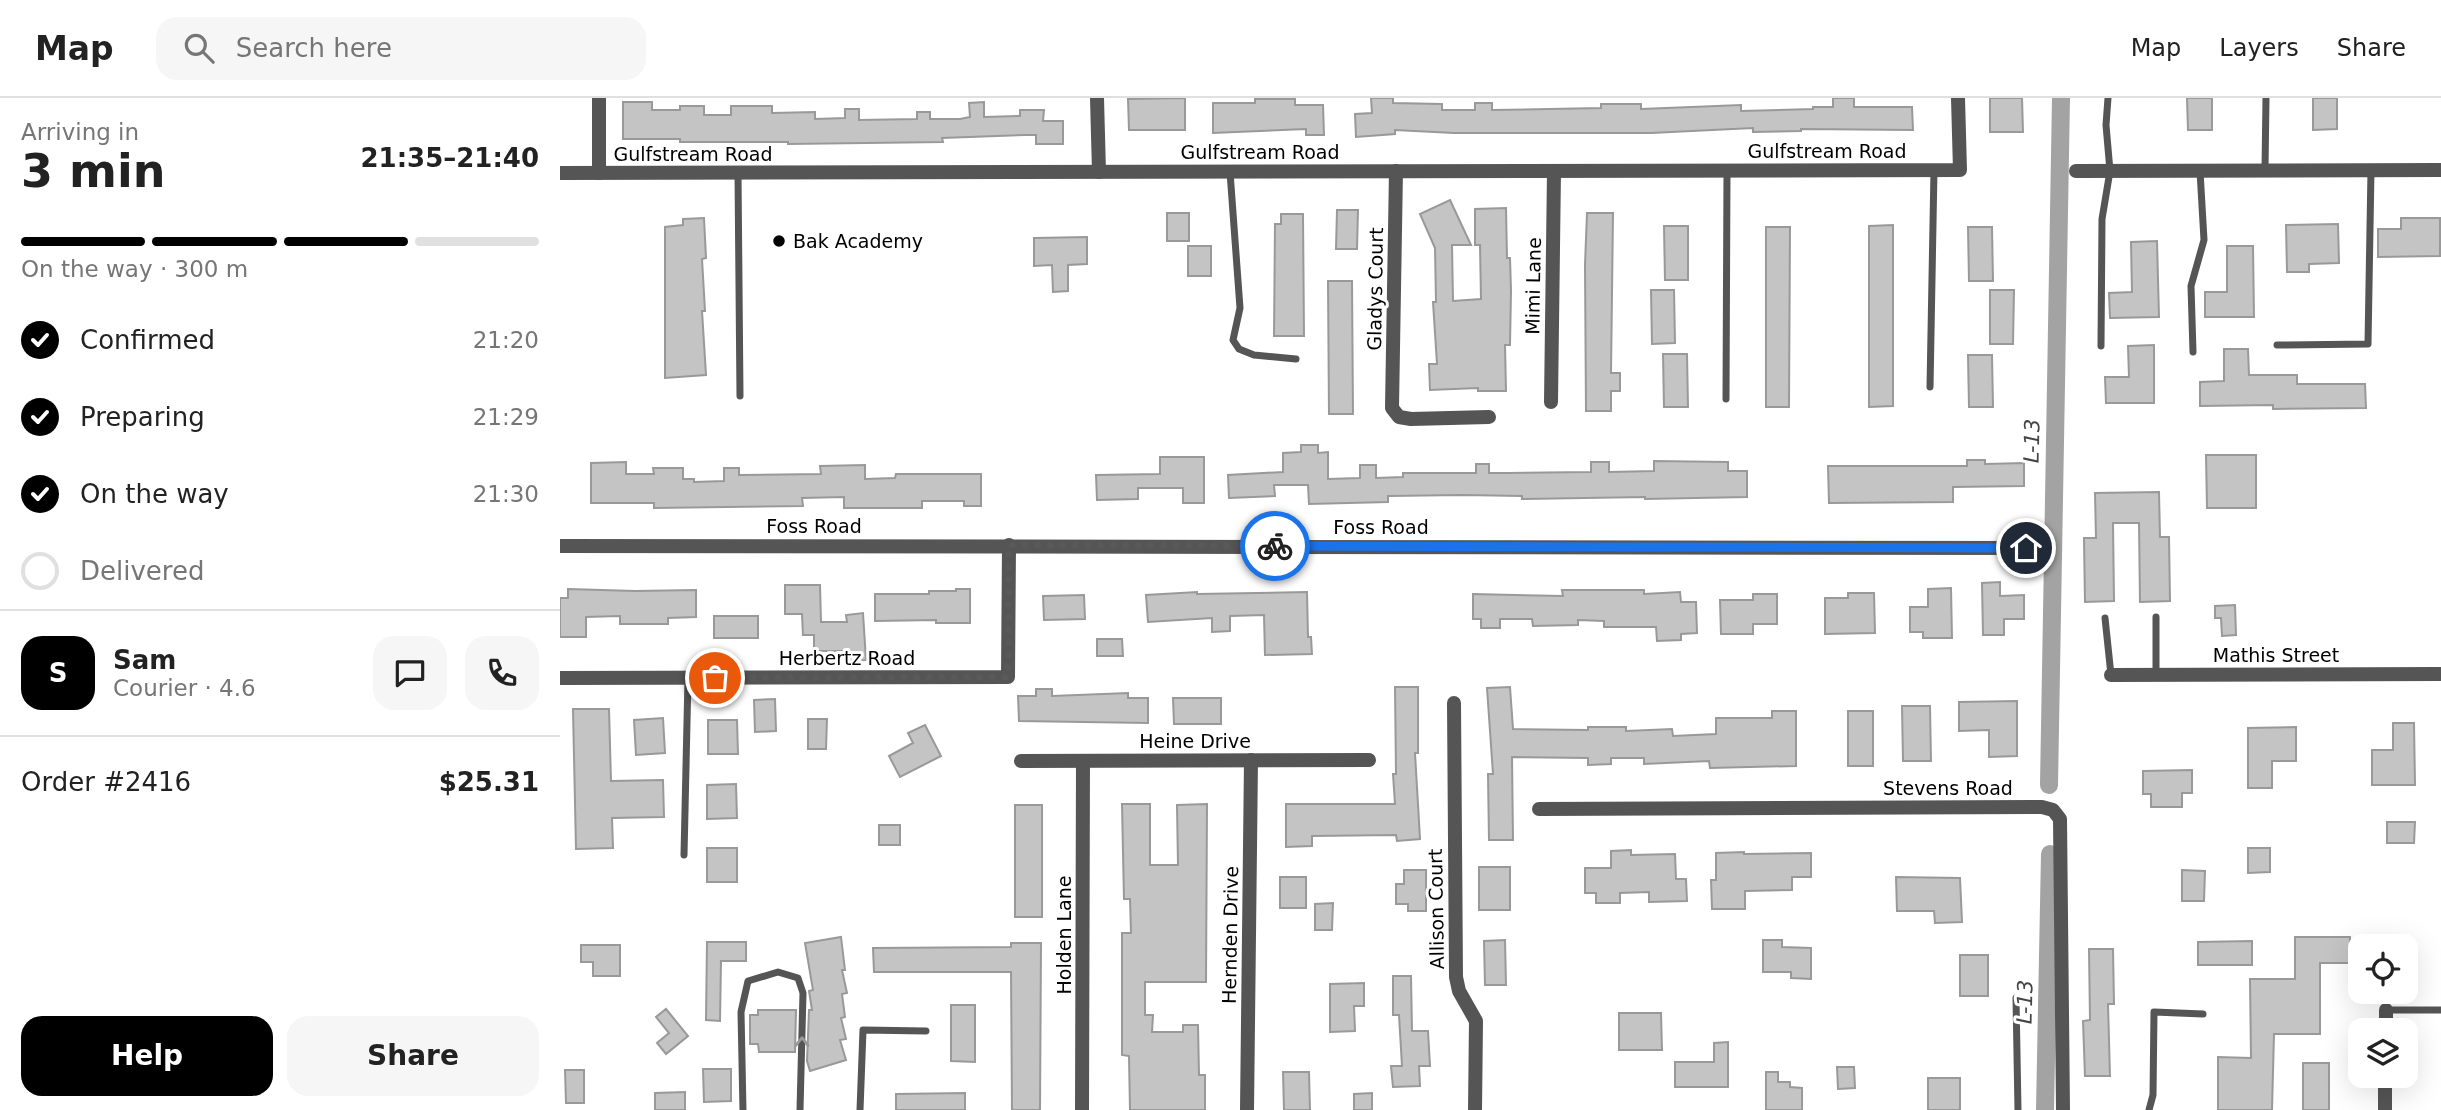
<!DOCTYPE html>
<meta charset="utf-8">
<style>
body{margin:0;font-family:"DejaVu Sans",sans-serif;background:#f6f6f6;color:#222;height:100vh;display:flex;flex-direction:column;font-size:26px;white-space:nowrap}
*{box-sizing:border-box;margin:0}
p{font-size:23px;color:#767676}
.icon{flex:none;width:38px;height:38px;fill:none;stroke:currentColor;stroke-width:2;stroke-linecap:round;stroke-linejoin:round}
.map{position:relative;flex:1;overflow:hidden}
.sheet{display:flex;flex-direction:column;background:#fff;width:560px}
.sheet>*{flex:none}
.fabs{position:absolute;left:1788px;top:836px;display:grid;gap:14px}
.fabs a{display:grid;place-items:center;width:70px;height:70px;border-radius:14px;background:#fff;box-shadow:0 7px 28px #0002;font-size:35px}
.pin{position:absolute;display:grid;place-items:center;width:60px;height:60px;color:#fff;margin:-30px;border:4px solid #fff;border-radius:50%;box-shadow:0 2px 7px #0007}
.courier{position:absolute;display:grid;place-items:center;width:70px;height:70px;margin:-35px;border:5px solid #1a73e8;border-radius:50%;background:#fff;color:#222;box-shadow:0 2px 9px #0007}
.headline em{font-style:normal;font-weight:800}
.headline div{display:flex;flex-direction:column-reverse}
.headline{display:flex;align-items:center;justify-content:space-between;height:119px;padding:0 21px}
h1{font-size:46px;font-weight:800;line-height:52px}
.bar{display:grid;grid-template-columns:repeat(4,1fr);gap:10px 7px;align-content:center;height:84px;padding:0 21px}
.bar i{height:9px;border-radius:5px;background:#e0e0e0}
.bar .current{background:#000}
.bar p{grid-column:span 4}
.line{display:flex;align-items:center;gap:18px;padding:0 21px;border-top:2px solid #e0e0e0}
.line div{flex:1}
.round{display:grid;place-items:center;flex:none;width:74px;height:74px;border-radius:21px;background:#f6f6f6}
ol{padding:0 21px;list-style:none}
li{display:flex;align-items:center;gap:21px;height:77px}
li p{margin-inline-start:auto}
li .icon{padding:7px;border-radius:50%;background:#000;color:#fff;stroke-width:4}
li:last-child{color:#767676}
li i{width:38px;height:38px;border:4px solid #e0e0e0;border-radius:50%}
.button{display:flex;gap:14px;margin-top:auto;padding:14px 21px}
.button a{flex:1;height:80px;border-radius:21px;background:#000;color:#fff;font-size:28px;font-weight:800;line-height:80px;text-align:center}
.button a+a{background:#f6f6f6;color:#222}
header{display:flex;align-items:center;gap:42px;box-sizing:border-box;height:98px;padding:0 35px;background:#fff;border-bottom:2px solid #e0e0e0}
header strong{font-size:33px}
nav{display:flex;gap:38px;margin-inline-start:auto;font-size:24px}
.search{width:490px;height:63px;background:#f6f6f6;display:flex;align-items:center;gap:18px;box-sizing:border-box;padding:0 24px;border-radius:21px;color:#767676;font-size:26px}
main{display:flex;flex:1;min-height:0}
.map>svg:first-child{display:block}
.lines{fill:none;stroke-linecap:round;stroke-linejoin:round}
.canal{stroke:#a3a3a3;stroke-width:18}
.building{fill:#c4c4c4;stroke:#999;stroke-width:2}
.lane{stroke:#555;stroke-width:7}
.street{stroke:#555;stroke-width:14}
.oneway{stroke:#999}
.done{stroke:#595959;stroke-width:7;stroke-dasharray:0 12.6}
.route{stroke:#1a73e8;stroke-width:9}
.poi-dot{fill:#000;stroke:#fff;stroke-width:2.5}
.labels{text-anchor:middle;stroke-width:6;stroke-linejoin:round;paint-order:stroke}
.street-label{font-size:19px;fill:#000;stroke:#fff}
.poi-label{font-size:19px;fill:#000;stroke:#fff;text-anchor:start}
.water-label{font-size:21px;font-style:italic;fill:#444;stroke:#fff}
</style>
<header>
<strong>Map</strong>
<div class="search"><svg class="icon" aria-label="search" viewBox="0 0 24 24"><circle cx="10" cy="10" r="6"/><path d="M15 15l6 6"/></svg>Search here</div>
<nav><a>Map</a><a>Layers</a><a>Share</a></nav>
</header>
<main>
<section class="sheet">
<div class="headline"><div><h1>3 min</h1><p>Arriving in</p></div><em>21:35–21:40</em></div>
<div class="bar"><i class="current"></i><i class="current"></i><i class="current"></i><i></i><p>On the way · 300 m</p></div>
<ol>
<li><svg class="icon" aria-label="check" viewBox="0 0 24 24"><path d="M5 12l5 5 9-10"/></svg>Confirmed<p>21:20</p></li>
<li><svg class="icon" aria-label="check" viewBox="0 0 24 24"><path d="M5 12l5 5 9-10"/></svg>Preparing<p>21:29</p></li>
<li><svg class="icon" aria-label="check" viewBox="0 0 24 24"><path d="M5 12l5 5 9-10"/></svg>On the way<p>21:30</p></li>
<li><i></i>Delivered</li>
</ol>
<div class="line" style="height:126px"><b class="round" style="background:#000;color:#fff">S</b><div><b>Sam</b><p>Courier · 4.6</p></div><a class="round"><svg class="icon" aria-label="chat" viewBox="0 0 24 24"><path d="M4 5h16v11H9l-5 4z"/></svg></a><a class="round"><svg class="icon" aria-label="phone" viewBox="0 0 24 24"><path d="M5 4h4l2 5-3 2q2 4 5 5l2-3 5 2v4C11 20 4 13 5 4z"/></svg></a></div>
<div class="line" style="height:91px"><div>Order #2416</div><b>$25.31</b></div>
<div class="button"><a>Help</a><a>Share</a></div>
</section>
<div class="map">
<svg width="1881" height="1012" viewBox="0 0 1881 1012">
<rect width="100%" height="100%" fill="#fff"/>
<g class="lines">
<!-- canal -->
<g class="canal">
<polyline points="1489,687 1501,0"/>
<polyline points="1485,1012 1490,756"/>
</g>
</g>
<!-- building -->
<g class="building">
<polygon points="625,0 625,32 569,32 568,1"/>
<polygon points="811,0 833,0 833,5 882,6 882,12 915,12 915,5 932,5 932,12 1041,10 1041,6 1081,6 1081,11 1181,7 1181,13 1253,11 1253,9 1273,9 1273,0 1294,0 1294,9 1352,9 1353,32 1241,31 1241,33 1193,34 1193,30 1091,35 894,35 835,32 835,36 796,39 795,16 812,15"/>
<polygon points="1430,0 1462,0 1463,34 1430,34"/>
<polygon points="1627,0 1652,0 1652,32 1628,32"/>
<polygon points="1753,0 1777,0 1777,31 1753,32"/>
<polygon points="695,1 735,1 735,7 763,7 764,37 746,37 746,31 653,35 653,5 695,5"/>
<polygon points="63,4 92,4 92,12 120,12 120,8 144,8 144,17 171,17 171,8 212,8 212,15 255,14 255,21 285,20 285,11 299,11 299,22 357,21 357,14 370,14 370,21 400,21 410,19 409,5 424,4 424,19 460,18 460,12 484,12 483,23 503,23 503,46 476,46 476,37 466,37 382,40 383,44 228,46 228,44 120,44 120,41 63,41"/>
<polygon points="890,102 911,147 892,147 893,203 921,201 920,147 915,147 915,111 946,110 947,160 950,160 951,193 950,247 945,247 946,293 918,293 918,290 870,292 869,266 877,266 873,204 876,204 875,150 860,116"/>
<polygon points="777,112 798,112 797,151 776,151"/>
<rect x="607" y="115" width="22" height="28"/>
<polygon points="1027,115 1053,115 1051,275 1060,275 1060,293 1051,293 1051,313 1026,313 1025,167"/>
<polygon points="721,116 743,116 744,238 714,238 715,126 721,126"/>
<polygon points="144,120 146,160 142,161 145,213 142,213 146,277 105,280 105,129 123,127 123,121"/>
<polygon points="1841,120 1880,120 1880,158 1818,159 1818,131 1841,131"/>
<polygon points="1778,126 1779,165 1749,166 1749,174 1727,174 1726,127"/>
<polygon points="1333,127 1333,308 1309,309 1309,128"/>
<polygon points="1104,128 1128,128 1128,182 1105,182"/>
<polygon points="1206,129 1230,129 1229,309 1206,309"/>
<polygon points="1408,129 1432,129 1433,183 1409,183"/>
<polygon points="527,139 527,166 508,167 508,193 493,194 492,167 474,168 474,140"/>
<polygon points="1597,143 1599,219 1550,220 1549,195 1572,194 1571,144"/>
<rect x="628" y="148" width="23" height="30"/>
<polygon points="1667,148 1693,148 1694,219 1645,219 1645,194 1667,194"/>
<polygon points="768,183 792,183 793,316 769,316"/>
<polygon points="1091,192 1114,192 1115,245 1092,246"/>
<polygon points="1430,192 1454,192 1453,246 1430,246"/>
<polygon points="1594,247 1594,305 1546,305 1545,279 1569,279 1568,248"/>
<polygon points="1664,251 1688,251 1689,277 1737,277 1737,286 1805,286 1806,310 1713,311 1713,307 1640,308 1640,284 1664,283"/>
<polygon points="1103,256 1127,256 1128,309 1104,309"/>
<polygon points="1408,257 1432,257 1433,309 1409,309"/>
<polygon points="741,347 758,347 758,355 768,354 768,381 800,380 800,367 816,367 816,380 843,379 843,375 916,375 916,366 929,366 929,375 948,375 1031,374 1031,364 1049,364 1049,374 1094,373 1094,363 1168,364 1168,373 1187,373 1187,399 1085,401 1085,399 962,401 962,398 903,397 828,398 828,404 749,406 748,387 714,387 715,398 669,400 668,377 723,374 723,355 741,354"/>
<polygon points="1646,357 1696,357 1696,410 1647,410"/>
<polygon points="600,359 644,359 644,405 623,405 623,390 578,390 578,401 537,402 536,377 600,376"/>
<polygon points="1407,362 1425,362 1425,366 1464,365 1464,388 1393,389 1393,404 1269,405 1268,368 1407,368"/>
<polygon points="66,364 66,376 94,376 93,370 123,370 123,381 134,381 134,384 164,383 164,370 179,370 179,377 261,376 260,368 305,367 305,381 335,380 336,376 421,376 421,408 404,408 404,403 362,403 362,410 284,410 284,399 242,400 243,408 94,410 94,405 31,405 31,365"/>
<polygon points="1599,394 1600,439 1609,439 1610,503 1580,504 1579,425 1553,425 1554,503 1525,504 1524,440 1536,440 1535,395"/>
<polygon points="1440,484 1440,498 1464,497 1464,521 1444,521 1444,537 1423,537 1422,485"/>
<polygon points="225,487 260,487 261,524 287,524 286,517 303,515 306,562 289,563 289,553 254,553 254,537 243,537 242,516 225,516"/>
<polygon points="1391,490 1392,540 1363,540 1363,534 1350,534 1350,509 1368,509 1368,491"/>
<polygon points="8,491 75,493 136,492 136,519 108,520 108,526 60,526 60,518 26,519 26,539 0,539 0,500 8,500"/>
<polygon points="396,491 410,491 410,525 376,525 376,522 315,523 315,496 369,496 369,493 396,493"/>
<polygon points="1002,492 1084,492 1084,496 1120,494 1121,504 1136,504 1137,535 1121,536 1121,542 1097,543 1096,529 1044,529 1044,523 1018,522 1018,527 973,528 972,521 940,521 940,530 921,530 921,521 913,521 913,496 1003,498"/>
<polygon points="637,494 637,496 747,494 748,539 751,539 752,556 705,557 704,517 670,518 670,533 652,534 652,520 588,524 586,497"/>
<polygon points="1288,495 1314,495 1315,535 1265,536 1265,500 1288,500"/>
<polygon points="1193,496 1217,496 1217,526 1193,526 1193,536 1161,536 1160,502 1193,502"/>
<polygon points="524,497 525,521 484,522 483,498"/>
<polygon points="1675,507 1676,537 1662,538 1661,520 1655,520 1655,508"/>
<rect x="154" y="518" width="44" height="22"/>
<polygon points="537,541 562,541 563,558 537,558"/>
<polygon points="835,589 858,589 858,655 855,655 860,741 837,743 836,737 752,738 752,748 726,749 726,706 835,706 833,676 836,676"/>
<polygon points="950,589 953,631 1028,632 1028,629 1066,629 1066,633 1112,631 1113,638 1156,636 1156,620 1212,620 1212,613 1236,613 1236,668 1150,670 1149,663 1084,666 1084,660 1051,660 1051,666 1028,667 1028,660 952,659 953,742 929,742 928,676 933,676 927,590"/>
<polygon points="476,591 492,591 492,598 568,595 568,600 588,600 588,625 459,623 458,598 476,598"/>
<polygon points="613,600 661,600 661,626 614,626"/>
<polygon points="215,601 216,633 195,634 194,602"/>
<polygon points="1457,603 1457,658 1429,659 1429,632 1399,633 1399,604"/>
<polygon points="1342,608 1370,608 1371,663 1343,663"/>
<polygon points="13,611 49,611 51,683 103,682 104,719 52,720 53,750 16,751"/>
<rect x="1288" y="613" width="25" height="55"/>
<polygon points="103,620 105,655 76,657 74,622"/>
<polygon points="248,621 267,621 266,651 248,651"/>
<polygon points="148,622 177,622 178,656 148,656"/>
<polygon points="1833,625 1854,625 1855,687 1812,687 1812,652 1833,652"/>
<polygon points="365,627 381,658 340,679 329,658 353,645 348,635"/>
<polygon points="1736,629 1736,663 1712,663 1712,690 1688,690 1688,630"/>
<polygon points="1632,672 1632,695 1622,695 1622,709 1591,709 1591,696 1583,696 1583,673"/>
<polygon points="176,686 177,720 147,721 147,687"/>
<polygon points="562,706 590,706 590,767 618,767 617,707 647,706 646,884 585,884 585,917 593,917 592,934 623,934 623,927 638,927 639,977 645,977 645,1012 570,1012 569,958 562,957 562,835 571,835 570,801 564,801"/>
<rect x="455" y="707" width="27" height="112"/>
<polygon points="1827,724 1855,724 1854,745 1827,745"/>
<rect x="319" y="727" width="21" height="20"/>
<rect x="147" y="750" width="30" height="34"/>
<polygon points="1688,750 1710,750 1710,774 1688,775"/>
<polygon points="1071,752 1071,757 1115,756 1116,781 1126,781 1127,803 1089,804 1089,794 1060,795 1060,805 1036,805 1036,795 1025,795 1025,770 1051,770 1051,753"/>
<polygon points="1184,754 1184,756 1251,755 1251,779 1232,779 1232,792 1185,793 1185,811 1152,811 1151,782 1156,782 1156,755"/>
<rect x="919" y="769" width="31" height="43"/>
<polygon points="844,772 866,772 866,813 848,813 848,806 836,806 836,786 844,786"/>
<polygon points="1622,772 1645,773 1644,803 1622,803"/>
<rect x="720" y="779" width="26" height="31"/>
<polygon points="1336,779 1400,780 1402,824 1375,825 1374,813 1337,813"/>
<polygon points="773,805 772,832 755,832 755,806"/>
<polygon points="281,839 285,872 282,872 287,895 282,896 285,919 281,920 286,941 280,942 286,962 250,973 247,963 249,912 252,912 249,893 253,892 245,845"/>
<polygon points="1735,839 1790,839 1790,865 1760,865 1760,936 1714,936 1712,1012 1658,1012 1658,959 1691,960 1690,881 1735,881"/>
<polygon points="945,842 946,887 925,887 924,843"/>
<polygon points="1203,842 1222,842 1222,849 1251,850 1251,881 1231,880 1231,874 1203,874"/>
<polygon points="1692,843 1692,867 1638,867 1638,844"/>
<polygon points="147,844 186,844 186,863 161,863 160,923 146,922"/>
<polygon points="451,845 481,845 480,1012 452,1012 451,874 314,874 313,850 451,849"/>
<polygon points="21,847 60,847 60,878 33,878 33,864 21,864"/>
<polygon points="1529,851 1553,851 1554,906 1548,906 1550,978 1525,978 1523,923 1530,922"/>
<rect x="1400" y="857" width="28" height="41"/>
<polygon points="833,878 851,878 852,933 868,933 870,968 859,968 860,988 833,989 831,968 842,968 839,917 833,917"/>
<polygon points="804,885 804,908 794,908 795,933 770,934 770,886"/>
<polygon points="391,907 415,907 415,964 391,963"/>
<polygon points="106,911 128,938 106,956 97,945 109,935 96,919"/>
<polygon points="198,912 236,912 235,954 199,954 198,946 190,946 190,917 198,917"/>
<polygon points="1059,915 1101,915 1102,952 1059,952"/>
<polygon points="1168,944 1168,989 1115,989 1115,964 1154,964 1154,945"/>
<rect x="1743" y="965" width="26" height="47"/>
<polygon points="1277,969 1294,969 1295,990 1278,991"/>
<polygon points="143,971 171,971 171,1003 144,1004"/>
<polygon points="5,972 24,972 24,1005 6,1005"/>
<polygon points="723,974 749,974 750,1012 724,1012"/>
<polygon points="1206,974 1218,974 1218,984 1230,984 1230,989 1242,990 1242,1012 1206,1012"/>
<rect x="1368" y="980" width="32" height="32"/>
<polygon points="125,994 125,1012 95,1012 95,995"/>
<polygon points="405,995 405,1012 336,1012 336,996"/>
<polygon points="812,995 812,1012 794,1012 794,996"/>
</g>
<g class="lines">
<!-- lane -->
<g class="lane">
<polyline points="1705,72 1706,0"/>
<polyline points="670,74 680,210 673,242 679,251 694,257 736,261"/>
<polyline points="178,75 180,298"/>
<polyline points="1717,247 1808,246 1811,72"/>
<polyline points="1541,248 1542,121 1550,73 1546,27 1548,0"/>
<polyline points="1633,254 1631,188 1644,142 1640,73"/>
<polyline points="1370,289 1374,72"/>
<polyline points="1166,301 1167,73"/>
<polyline points="1545,520 1551,577"/>
<polyline points="1596,577 1596,519"/>
<polyline points="124,757 128,580"/>
<polyline points="1456,900 1458,1012"/>
<polyline points="1827,912 1881,912"/>
<polyline points="183,1012 181,914 188,883 218,874 238,880 243,895 240,1012"/>
<polyline points="300,1012 303,932 366,933"/>
<polyline points="1589,1012 1593,997 1594,914 1643,916"/>
</g>
<!-- street -->
<g class="street">
<polyline points="39,0 39,75"/>
<polyline points="537,0 539,74"/>
<polyline points="836,73 832,310 839,319 851,321 929,319"/>
<polyline points="1516,73 1881,72"/>
<polyline points="0,75 1400,72 1398,0"/>
<polyline points="991,304 994,73"/>
<polyline points="0,448 1474,450"/>
<polyline points="1551,577 1881,576"/>
<polyline points="0,580 448,579 449,447"/>
<polyline points="894,605 896,879 899,893 916,923 915,1012"/>
<polyline points="461,663 809,662"/>
<polyline points="979,711 1482,709 1493,712 1500,721 1503,1012"/>
<polyline points="1826,933 1826,912"/>
<polyline points="522,1012 523,663"/>
<polyline points="687,1012 691,662"/>
<polyline points="1825,1012 1825,978"/>
</g>
</g>
<!-- one-way arrows -->
<defs><path id="oneway-chevron" d="M-2-3.5L2.5 0L-2 3.5" fill="none" stroke-width="1.6" stroke-linecap="round" stroke-linejoin="round" transform="scale(1.75)"/></defs>
<use class="oneway" href="#oneway-chevron" transform="translate(242 944) rotate(-89)"/>
<g class="lines">
<!-- done -->
<polyline class="done" points="155,580 448,579 449,447 715,448"/>
<!-- route -->
<polyline class="route" points="715,448 1466,450"/>
</g>
<!-- markers -->
<circle class="poi-dot" cx="219" cy="143" r="7"/>
<g class="labels">
<!-- street labels -->
<g class="street-label">
<text x="1267" y="60">Gulfstream Road</text>
<text x="700" y="61">Gulfstream Road</text>
<text x="133" y="63">Gulfstream Road</text>
<text transform="translate(973 188) rotate(-89)" y="7">Mimi Lane</text>
<text transform="translate(815 191) rotate(-89)" y="7">Gladys Court</text>
<text x="254" y="435">Foss Road</text>
<text x="821" y="436">Foss Road</text>
<text x="1716" y="564">Mathis Street</text>
<text x="287" y="567">Herbertz Road</text>
<text x="635" y="650">Heine Drive</text>
<text x="1388" y="697">Stevens Road</text>
<text transform="translate(876 811) rotate(-91)" y="7">Allison Court</text>
<text transform="translate(504 837) rotate(-90)" y="7">Holden Lane</text>
<text transform="translate(670 837) rotate(-89)" y="7">Hernden Drive</text>
</g>
<!-- poi labels -->
<g class="poi-label">
<text x="233" y="150">Bak Academy</text>
</g>
<!-- water labels -->
<g class="water-label">
<text transform="translate(1472 343) rotate(-89)" y="7">L-13</text>
<text transform="translate(1465 904) rotate(-89)" y="7">L-13</text>
</g>
</g>
</svg>
<div class="fabs">
<a><svg class="icon" aria-label="locate" viewBox="0 0 24 24"><circle cx="12" cy="12" r="6"/><path d="M12 2v4M12 18v4M2 12h4M18 12h4"/></svg></a>
<a><svg class="icon" aria-label="layers" viewBox="0 0 24 24"><path d="M12 4l9 5-9 5-9-5zM3 14l9 5 9-5"/></svg></a>
</div>
<div class="pin" style="left:155px;top:580px;background:#ea580c"><svg class="icon" aria-label="bag" viewBox="0 0 24 24"><path d="M5 8h14l-1 12H6zM9 8a3 3 0 0 1 6 0"/></svg></div>
<div class="pin" style="left:1466px;top:450px;background:#1f2937"><svg class="icon" aria-label="home" viewBox="0 0 24 24"><path d="M3 11l9-7 9 7M6 9v11h12V9"/></svg></div>
<div class="courier" style="left:715px;top:448px"><svg class="icon" aria-label="bike" viewBox="0 0 24 24"><circle cx="6" cy="16" r="4"/><circle cx="18" cy="16" r="4"/><path d="M6 16l4-8h5l3 8M10 8l3 8H6M13 5h3"/></svg></div>
</div>
</main>
